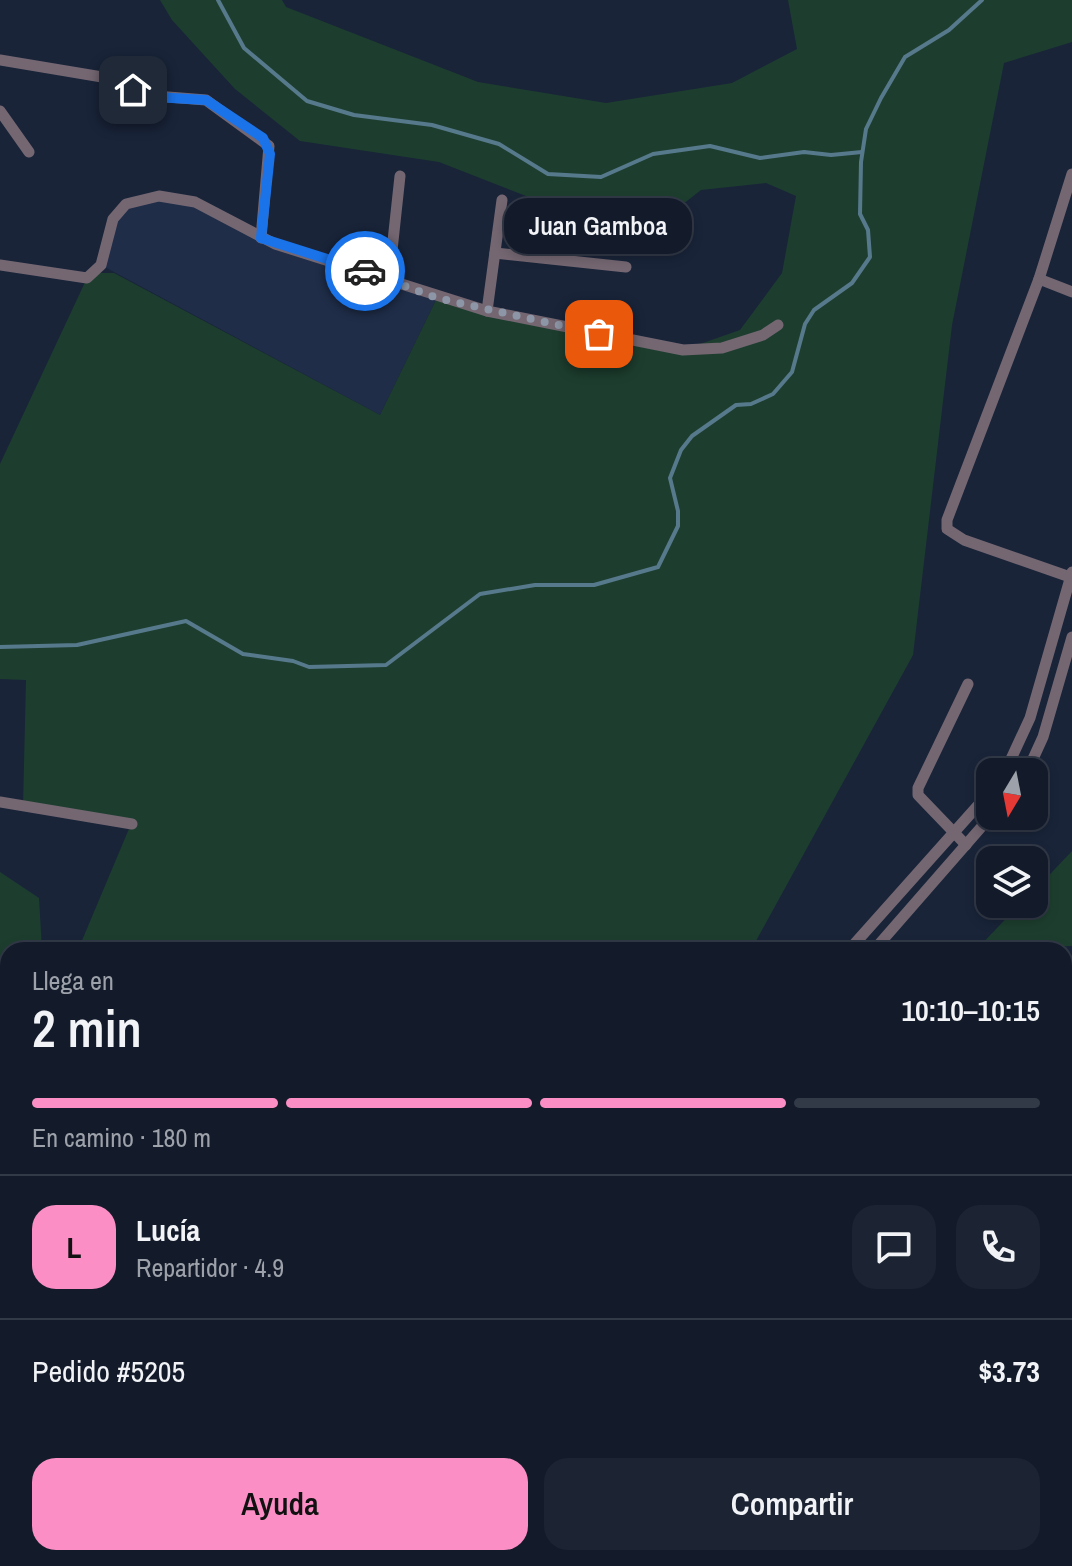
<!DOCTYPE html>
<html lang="es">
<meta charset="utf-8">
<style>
body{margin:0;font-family:"Archivo Narrow",sans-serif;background:#1c2433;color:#f1f3f6;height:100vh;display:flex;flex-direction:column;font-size:30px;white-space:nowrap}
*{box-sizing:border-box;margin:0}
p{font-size:26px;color:#9da1a9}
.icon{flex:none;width:44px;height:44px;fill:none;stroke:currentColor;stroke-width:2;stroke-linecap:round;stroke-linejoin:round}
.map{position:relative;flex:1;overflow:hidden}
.details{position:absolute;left:0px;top:942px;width:1072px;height:624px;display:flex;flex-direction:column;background:#131b2b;border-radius:24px 24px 0 0;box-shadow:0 4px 12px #0003,0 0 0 2px #323947}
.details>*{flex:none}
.needle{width:52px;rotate:190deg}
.buttons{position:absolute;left:976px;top:758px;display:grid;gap:16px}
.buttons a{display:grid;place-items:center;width:72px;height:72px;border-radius:16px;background:#131b2b;box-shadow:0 4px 12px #0003,0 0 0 2px #323947;font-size:40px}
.pin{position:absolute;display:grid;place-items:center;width:68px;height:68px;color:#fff;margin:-34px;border-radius:16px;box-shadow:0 4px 12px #0006}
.courier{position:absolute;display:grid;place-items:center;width:80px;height:80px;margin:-40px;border:6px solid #1a73e8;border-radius:50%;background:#fff;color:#222;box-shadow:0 2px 10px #0007}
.bubble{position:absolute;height:56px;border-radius:24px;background:#131b2b;box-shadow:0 4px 12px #0003,0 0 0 2px #323947;font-size:26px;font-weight:600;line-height:56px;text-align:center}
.summary em{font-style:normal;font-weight:600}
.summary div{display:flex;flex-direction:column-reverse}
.summary{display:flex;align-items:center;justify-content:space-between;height:136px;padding:0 32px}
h1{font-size:52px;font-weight:600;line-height:60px}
.bar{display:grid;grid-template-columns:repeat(4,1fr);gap:12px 8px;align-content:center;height:96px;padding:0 32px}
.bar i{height:10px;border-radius:6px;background:#323947}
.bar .current{background:#fb8fc5}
.bar p{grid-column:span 4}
.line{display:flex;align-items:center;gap:20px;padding:0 32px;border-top:2px solid #323947}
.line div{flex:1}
.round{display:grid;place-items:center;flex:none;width:84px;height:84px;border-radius:24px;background:#1c2433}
.button{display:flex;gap:16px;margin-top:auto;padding:16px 32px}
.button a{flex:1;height:92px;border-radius:24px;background:#fb8fc5;color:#111;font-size:32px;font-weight:600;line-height:92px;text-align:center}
.button a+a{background:#1c2433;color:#f1f3f6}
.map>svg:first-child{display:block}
.built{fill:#1f2d48}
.green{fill:#1d3e2f}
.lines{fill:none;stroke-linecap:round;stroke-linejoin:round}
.stream{stroke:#57798c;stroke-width:4}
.minor{stroke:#746772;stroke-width:11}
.done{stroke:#8d96a6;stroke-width:8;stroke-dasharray:0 14.4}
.route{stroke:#1a73e8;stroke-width:10}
</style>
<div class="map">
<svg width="1072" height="1566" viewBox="0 0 1072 1566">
<rect width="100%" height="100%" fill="#192439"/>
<!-- built -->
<polygon class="built" points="179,198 261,238 437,298 380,415 101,265 106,241 126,204"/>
<!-- green -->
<g class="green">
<polygon points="160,0 282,0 286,7 478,82 606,103 732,83 797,49 788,0 1072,0 1072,42 1004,63 952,325 913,655 751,950 543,950 533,944 530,950 78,950 131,824 23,806 26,680 0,679 0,464 87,278 96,273 114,273 380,415 437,298 683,350 740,330 782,273 796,196 766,183 701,190 660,222 598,224 439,162 300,141 235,89 172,20"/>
<polygon points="1072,851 1072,946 976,950 1020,904 1034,904 1034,891"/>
<polygon points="0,872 39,898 42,950 8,950 8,1243 0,1243"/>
<polygon points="1064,1333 1072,1334 1072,1370 1064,1433"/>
</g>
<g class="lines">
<!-- stream -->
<g class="stream">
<polyline points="218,0 244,48 307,101 354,115 432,125 499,144 548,174 601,177 653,154 710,146 760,158 804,152 831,155 862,152"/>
<polyline points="0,647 77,645 186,621 243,654 293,661 309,667 386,665 480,594 535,585 594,585 658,567 678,526 678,511 670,478 681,450 692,436 736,405 751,404 773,394 792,372 805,324 814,310 852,283 870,257 868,230 860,214 861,162 866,129 881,98 905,57 949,30 982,0"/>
</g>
<!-- minor -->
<g class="minor">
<polyline points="0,60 108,78 143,95 206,100 269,146 261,238"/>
<polyline points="0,111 29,152"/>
<polyline points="495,253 626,267"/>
<polyline points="0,265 87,278 101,265 113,219 126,204 159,196 195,202 275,244 487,311 683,350 722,348 763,335 778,325"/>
<polyline points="389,278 400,176"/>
<polyline points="1039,279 1072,174"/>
<polyline points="487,311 502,200"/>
<polyline points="1070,577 964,540 947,529 947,520 1039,279 1072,292"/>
<polyline points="1005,772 1030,718 1072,572"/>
<polyline points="1027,772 1043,737 1072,637"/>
<polyline points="0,802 132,824"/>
<polyline points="966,845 918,795 918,788 968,684"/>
<polyline points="849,950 990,792"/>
<polyline points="874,950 991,816"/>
<polyline points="1064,1115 1072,1115"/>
<polyline points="1064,1306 1072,1306"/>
<polyline points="0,1323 8,1323"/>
<polyline points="1064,1509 1072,1509"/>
<polyline points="120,1566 120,1558"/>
<polyline points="407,1566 408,1558"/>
<polyline points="581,1566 581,1558"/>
<polyline points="889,1566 890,1558"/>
</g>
</g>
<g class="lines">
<!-- done -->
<polyline class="done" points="365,271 437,298 599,334"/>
<!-- route -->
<polyline class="route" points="133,90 155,97 206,100 263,138 270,154 261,238 365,271"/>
</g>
</svg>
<div class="buttons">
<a><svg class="needle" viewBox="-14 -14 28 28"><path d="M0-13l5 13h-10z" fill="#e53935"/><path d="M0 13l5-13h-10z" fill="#9da1a9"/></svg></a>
<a><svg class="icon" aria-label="layers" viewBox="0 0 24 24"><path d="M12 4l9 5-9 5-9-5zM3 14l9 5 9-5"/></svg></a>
</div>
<div class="pin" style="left:599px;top:334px;background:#ea580c"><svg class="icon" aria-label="bag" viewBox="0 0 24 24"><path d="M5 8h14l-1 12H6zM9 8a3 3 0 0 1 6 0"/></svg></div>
<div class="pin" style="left:133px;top:90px;background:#1f2937"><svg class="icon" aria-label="home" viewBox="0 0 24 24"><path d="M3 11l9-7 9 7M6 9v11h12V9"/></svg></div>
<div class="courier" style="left:365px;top:271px"><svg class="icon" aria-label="car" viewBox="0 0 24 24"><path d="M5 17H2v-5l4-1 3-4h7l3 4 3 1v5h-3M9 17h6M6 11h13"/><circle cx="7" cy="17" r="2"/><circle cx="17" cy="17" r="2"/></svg></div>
<div class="bubble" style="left:504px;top:198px;width:188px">Juan Gamboa</div>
<section class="details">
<div class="summary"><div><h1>2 min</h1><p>Llega en</p></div><em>10:10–10:15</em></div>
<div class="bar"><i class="current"></i><i class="current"></i><i class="current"></i><i></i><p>En camino · 180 m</p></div>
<div class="line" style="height:144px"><b class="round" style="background:#fb8fc5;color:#111">L</b><div><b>Lucía</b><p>Repartidor · 4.9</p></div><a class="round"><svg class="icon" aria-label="chat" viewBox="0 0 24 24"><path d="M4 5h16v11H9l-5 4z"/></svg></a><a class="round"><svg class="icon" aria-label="phone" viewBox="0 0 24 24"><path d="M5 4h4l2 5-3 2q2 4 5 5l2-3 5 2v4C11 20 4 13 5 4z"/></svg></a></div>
<div class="line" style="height:104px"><div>Pedido #5205</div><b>$3.73</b></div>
<div class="button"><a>Ayuda</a><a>Compartir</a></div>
</section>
</div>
